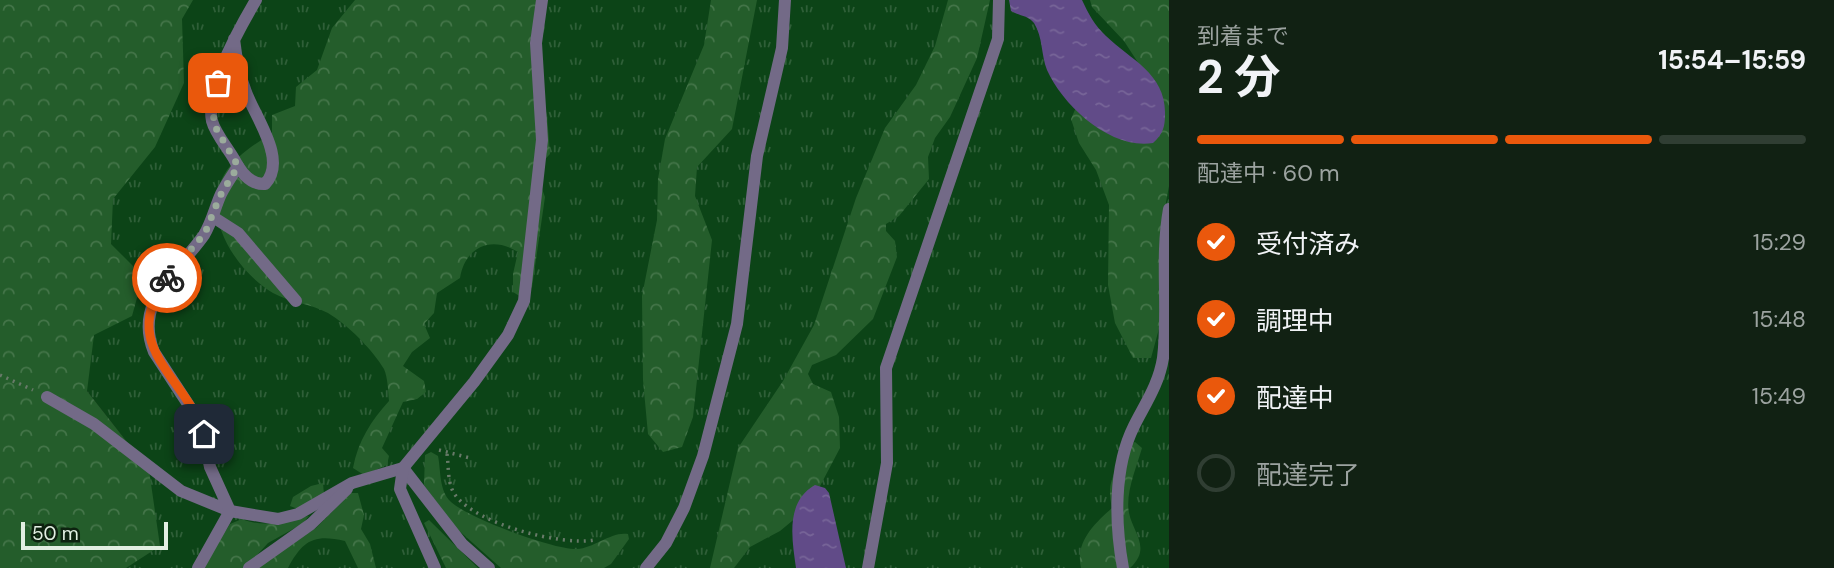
<!DOCTYPE html>
<html lang="ja">
<meta charset="utf-8">
<style>
body{margin:0;font-family:"DM Sans","Noto Sans JP",sans-serif;background:#1a291c;color:#f1f3f6;height:100vh;display:flex;flex-direction:column;font-size:26px;white-space:nowrap}
*{box-sizing:border-box;margin:0}
p{font-size:23px;color:#9ca3a0}
.icon{flex:none;width:38px;height:38px;fill:none;stroke:currentColor;stroke-width:2;stroke-linecap:round;stroke-linejoin:round}
.map{position:relative;flex:1;overflow:hidden}
.panel{display:flex;flex-direction:column;background:#112113;width:665px}
.panel>*{flex:none}
.scale{position:absolute;left:21px;bottom:18px;width:147px;box-sizing:border-box;padding-left:7px;border:4px solid #e2efe2;border-top:0;font-size:19px;line-height:24px;white-space:nowrap;color:#e2efe2;-webkit-text-stroke:5px #0d220f;paint-order:stroke}
.pin{position:absolute;display:grid;place-items:center;width:60px;height:60px;color:#fff;margin:-30px;border-radius:14px;box-shadow:0 4px 10px #0006}
.courier{position:absolute;display:grid;place-items:center;width:70px;height:70px;margin:-35px;border:5px solid #ea580c;border-radius:50%;background:#fff;color:#222;box-shadow:0 2px 9px #0007}
.summary em{font-style:normal;font-weight:700}
.summary div{display:flex;flex-direction:column-reverse}
.summary{display:flex;align-items:center;justify-content:space-between;height:119px;padding:0 28px}
h1{font-size:46px;font-weight:700;line-height:52px}
.bar{display:grid;grid-template-columns:repeat(4,1fr);gap:10px 7px;align-content:center;height:84px;padding:0 28px}
.bar i{height:9px;border-radius:5px;background:#303e33}
.bar .current{background:#ea580c}
.bar p{grid-column:span 4}
ol{padding:0 28px;list-style:none}
li{display:flex;align-items:center;gap:21px;height:77px}
li p{margin-inline-start:auto}
li .icon{padding:7px;border-radius:50%;background:#ea580c;color:#fff;stroke-width:4}
li:last-child{color:#9ca3a0}
li i{width:38px;height:38px;border:4px solid #303e33;border-radius:50%}
main{display:flex;flex:1;min-height:0}
.map>svg:first-child{display:block}
.grass{fill:url(#grass-tufts)}
.forest{fill:url(#forest-crowns)}
.water{fill:url(#water-ripples)}
.lines{fill:none;stroke-linecap:round;stroke-linejoin:round}
.path{stroke:#687a69;stroke-width:3.5;stroke-dasharray:2 5;stroke-linecap:butt}
.service{stroke:#736a87;stroke-width:12}
.done{stroke:#9bab9c;stroke-width:7;stroke-dasharray:0 12.6}
.route{stroke:#ea580c;stroke-width:9}
</style>
<main>
<div class="map">
<svg width="1169" height="568" viewBox="0 0 1169 568">
<defs>
<pattern id="grass-tufts" width="24" height="20" patternUnits="userSpaceOnUse" patternTransform="scale(1.75)"><rect width="24" height="20" fill="#0c4417"/><path d="M3 7l-1-3M5 7V3M7 7l1-3M15 17l-1-3M17 17v-4M19 17l1-3" fill="none" stroke="#2f5f38"/></pattern>
<pattern id="forest-crowns" width="20" height="18" patternUnits="userSpaceOnUse" patternTransform="scale(1.75)"><rect width="20" height="18" fill="#245d2b"/><path d="M2 6a3 3 0 1 1 6 0M12 15a3 3 0 1 1 6 0" fill="none" stroke="#447549"/></pattern>
<pattern id="water-ripples" width="26" height="14" patternUnits="userSpaceOnUse" patternTransform="scale(1.75)"><rect width="26" height="14" fill="#614b88"/><path d="M2 4q2-2 4 0t4 0M15 11q2-2 4 0t4 0" fill="none" stroke="#776598"/></pattern>
</defs>
<rect width="100%" height="100%" fill="#172c19"/>
<!-- grass -->
<polygon class="grass" points="138,0 1169,0 1169,568 101,568 149,470 87,391 61,321"/>
<!-- forest -->
<g class="forest">
<polygon points="0,0 193,0 182,19 184,83 155,147 113,199 111,244 143,276 132,316 94,335 87,391 149,470 160,546 126,568 0,568"/>
<path d="M355,0H537L545,28L532,63L547,115L550,154L535,170L545,197L532,287L521,297L513,292V274L518,252C491,235 465,247 460,278L437,293L434,313L424,324L430,338L412,352L403,366L424,381L426,392L417,399L403,402L382,448L389,456L387,465L364,475L353,468C358,441 371,421 389,401C388,391 388,378 384,369C372,349 348,325 328,313C311,304 289,302 273,293C237,272 200,216 224,175C235,156 254,145 272,133V115L295,106L296,87L317,70L332,28Z"/>
<polygon points="711,0 757,0 732,129 697,167 695,196 712,240 693,417 682,447 663,452 648,434 643,380 642,296 657,220 658,179 665,139 704,45"/>
<polygon points="948,0 990,0 977,58 950,117 935,138 928,157 929,179 899,216 886,224 886,231 895,241 897,257 873,319 836,355 812,365 808,374 813,384 831,392 839,417 840,448 809,507 780,531 750,547 734,568 710,568 738,448 783,381 814,325 856,198 885,128 916,85 935,46"/>
<polygon points="1090,0 1169,0 1169,186 1166,202 1169,292 1151,358 1133,358 1115,323 1108,285 1109,205 1096,170 1079,143 1071,119 1077,105 1148,78 1124,41 1092,7"/>
<path d="M1135,442L1142,448C1137,466 1125,493 1129,513C1133,533 1152,548 1130,568H1081C1075,542 1094,524 1112,508C1105,478 1118,474 1124,447Z"/>
<path d="M431,452L438,456C441,471 439,491 451,502C468,518 554,550 577,549C594,548 612,531 628,534L629,539L611,564L604,568H501L456,528L424,485L425,455Z"/>
<polygon points="323,483 324,495 298,509 290,506 293,497 311,486"/>
<path d="M351,493H358L364,515L361,529L370,544L376,568H358L345,541C314,534 303,540 288,568H256L316,528Z"/>
<path d="M309,516L302,524L268,543L245,568H202L230,524L242,519C266,529 284,520 309,516Z"/>
<polygon points="429,520 478,568 446,568 424,523"/>
</g>
<!-- water -->
<g class="water">
<path d="M1009,0H1082C1088,13 1095,26 1106,36C1131,60 1166,74 1165,114C1165,127 1163,134 1153,143C1111,150 1063,106 1047,70C1041,55 1043,37 1034,23C1028,15 1019,16 1011,11Z"/>
<path d="M815,485L825,488L829,493L846,568H796C792,539 785,502 815,485Z"/>
</g>
<g class="lines">
<!-- path -->
<g class="path">
<polyline points="0,375 33,390"/>
<polyline points="439,450 470,458"/>
<path d="M447,454C449,468 447,485 456,496C477,524 561,546 594,540"/>
</g>
<!-- service -->
<g class="service">
<path d="M234,39C236,57 239,75 246,92C255,117 288,160 265,184C250,185 240,171 234,159C227,147 215,133 212,121C205,89 240,27 256,0"/>
<polyline points="213,217 238,233 296,301"/>
<polyline points="47,397 94,424 181,491 230,511 278,519 298,514 352,483 403,468 462,544 489,568"/>
<path d="M198,568L230,511L210,467L201,424L154,352C133,301 178,272 204,235C212,222 215,207 221,194C226,184 232,176 238,166"/>
<polyline points="249,568 311,524 347,489"/>
<polyline points="435,568 400,489 403,468 474,382 508,335 524,301 542,140 536,43 542,0"/>
<polyline points="646,568 666,543 684,508 703,456 737,324 757,156 782,48 785,0"/>
<polyline points="868,568 887,463 886,368 998,39 999,0"/>
<path d="M1123,568C1115,524 1113,468 1134,426C1145,404 1159,384 1163,358C1169,309 1160,258 1169,209"/>
</g>
</g>
<g class="lines">
<!-- done -->
<polyline class="done" points="167,278 205,233 220,196 238,166 213,123 218,83"/>
<!-- route -->
<path class="route" d="M167,278C117,347 184,374 204,434"/>
</g>
</svg>
<div class="scale">50 m</div>
<div class="pin" style="left:218px;top:83px;background:#ea580c"><svg class="icon" aria-label="bag" viewBox="0 0 24 24"><path d="M5 8h14l-1 12H6zM9 8a3 3 0 0 1 6 0"/></svg></div>
<div class="pin" style="left:204px;top:434px;background:#1f2937"><svg class="icon" aria-label="home" viewBox="0 0 24 24"><path d="M3 11l9-7 9 7M6 9v11h12V9"/></svg></div>
<div class="courier" style="left:167px;top:278px"><svg class="icon" aria-label="bike" viewBox="0 0 24 24"><circle cx="6" cy="16" r="4"/><circle cx="18" cy="16" r="4"/><path d="M6 16l4-8h5l3 8M10 8l3 8H6M13 5h3"/></svg></div>
</div>
<section class="panel">
<div class="summary"><div><h1>2 分</h1><p>到着まで</p></div><em>15:54–15:59</em></div>
<div class="bar"><i class="current"></i><i class="current"></i><i class="current"></i><i></i><p>配達中 · 60 m</p></div>
<ol>
<li><svg class="icon" aria-label="check" viewBox="0 0 24 24"><path d="M5 12l5 5 9-10"/></svg>受付済み<p>15:29</p></li>
<li><svg class="icon" aria-label="check" viewBox="0 0 24 24"><path d="M5 12l5 5 9-10"/></svg>調理中<p>15:48</p></li>
<li><svg class="icon" aria-label="check" viewBox="0 0 24 24"><path d="M5 12l5 5 9-10"/></svg>配達中<p>15:49</p></li>
<li><i></i>配達完了</li>
</ol>
</section>
</main>
